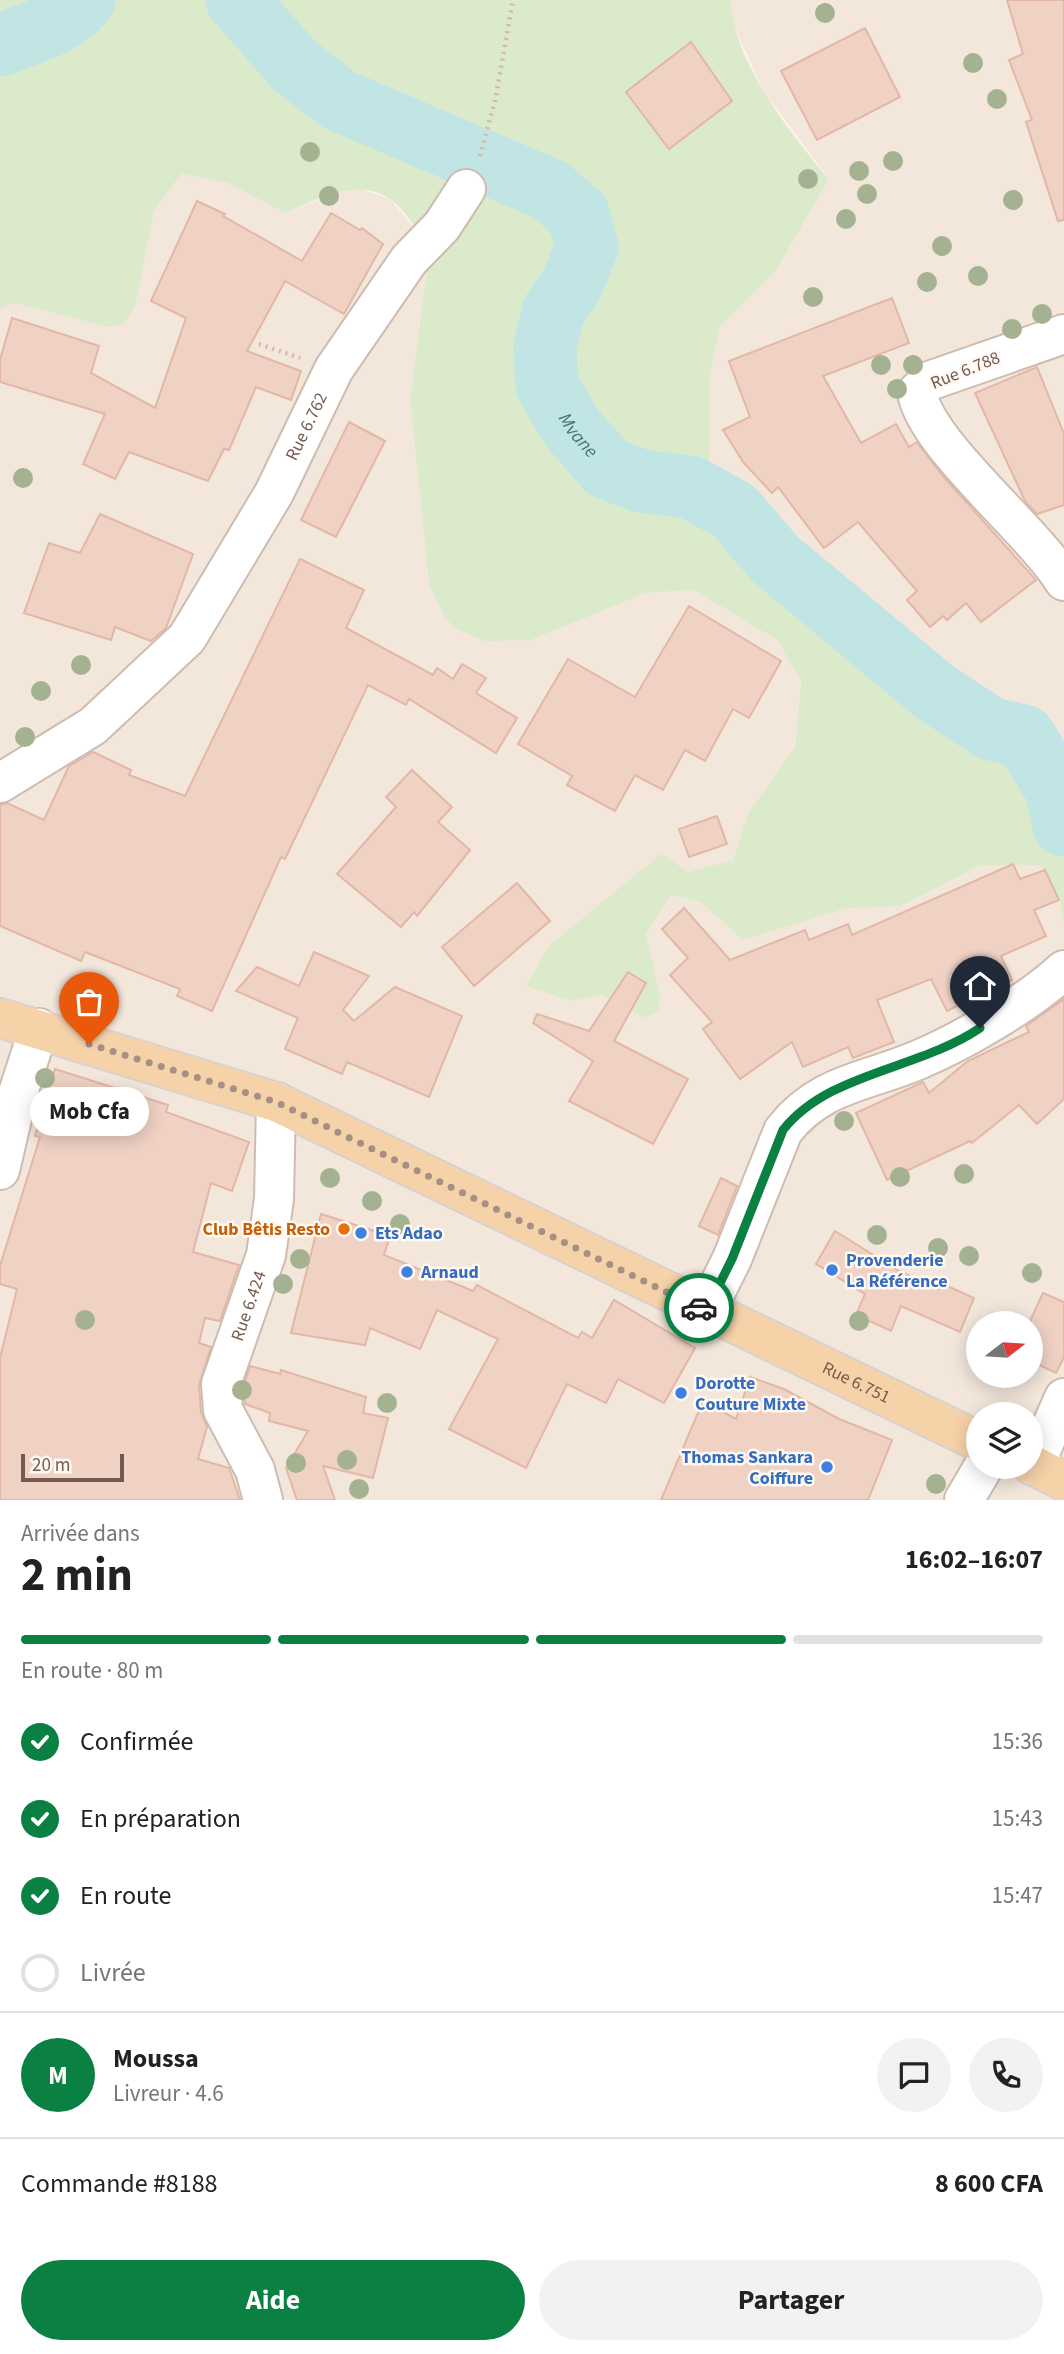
<!DOCTYPE html>
<html lang="fr">
<meta charset="utf-8">
<style>
body{margin:0;font-family:"Source Sans 3",sans-serif;background:#f2f2f2;color:#222;height:100vh;display:flex;flex-direction:column;font-size:26px;white-space:nowrap}
*{box-sizing:border-box;margin:0}
p{font-size:23px;color:#767676}
.icon{flex:none;width:38px;height:38px;fill:none;stroke:currentColor;stroke-width:2;stroke-linecap:round;stroke-linejoin:round}
.map{position:relative;height:1500px;overflow:hidden}
.drawer{display:flex;flex-direction:column;background:#fff;flex:1}
.drawer>*{flex:none}
.needle{width:46px;rotate:73deg}
.controls{position:absolute;left:966px;top:1311px;display:grid;gap:14px}
.controls a{display:grid;place-items:center;width:77px;height:77px;border-radius:50%;background:#fff;box-shadow:0 4px 18px #0003;font-size:35px}
.scale{position:absolute;left:21px;bottom:18px;width:103px;box-sizing:border-box;padding-left:7px;border:4px solid #775a4f;border-top:0;font-size:19px;line-height:24px;white-space:nowrap;color:#775a4f;-webkit-text-stroke:5px #fef9f3;paint-order:stroke}
.pin{position:absolute;display:grid;place-items:center;width:60px;height:60px;color:#fff;margin:-72px -30px;border-radius:50% 50% 50% 0;rotate:-45deg;box-shadow:0 0 7px #0007}
.pin .icon{rotate:45deg}
.courier{position:absolute;display:grid;place-items:center;width:70px;height:70px;margin:-35px;border:5px solid #0b8043;border-radius:50%;background:#fff;color:#222;box-shadow:0 2px 9px #0007}
.bubble{position:absolute;height:49px;border-radius:24px;background:#fff;box-shadow:0 4px 18px #0003;font-size:23px;font-weight:700;line-height:49px;text-align:center}
.overview em{font-style:normal;font-weight:700}
.overview div{display:flex;flex-direction:column-reverse}
.overview{display:flex;align-items:center;justify-content:space-between;height:119px;padding:0 21px}
h1{font-size:46px;font-weight:700;line-height:52px}
.bar{display:grid;grid-template-columns:repeat(4,1fr);gap:10px 7px;align-content:center;height:84px;padding:0 21px}
.bar i{height:9px;border-radius:5px;background:#e0e0e0}
.bar .current{background:#0b8043}
.bar p{grid-column:span 4}
.line{display:flex;align-items:center;gap:18px;padding:0 21px;border-top:2px solid #e0e0e0}
.line div{flex:1}
.round{display:grid;place-items:center;flex:none;width:74px;height:74px;border-radius:37px;background:#f2f2f2}
ol{padding:0 21px;list-style:none}
li{display:flex;align-items:center;gap:21px;height:77px}
li p{margin-inline-start:auto}
li .icon{padding:7px;border-radius:50%;background:#0b8043;color:#fff;stroke-width:4}
li:last-child{color:#767676}
li i{width:38px;height:38px;border:4px solid #e0e0e0;border-radius:50%}
.button{display:flex;gap:14px;margin-top:auto;padding:14px 21px}
.button a{flex:1;height:80px;border-radius:42px;background:#0b8043;color:#fff;font-size:28px;font-weight:700;line-height:80px;text-align:center}
.button a+a{background:#f2f2f2;color:#222}
.map>svg:first-child{display:block}
.residential{fill:#f3e6db;fill-rule:evenodd}
.green{fill:#daeacb}
.lines{fill:none;stroke-linecap:round;stroke-linejoin:round}
.river{stroke:#c1e4e5;stroke-width:63}
.building{fill:#f0d2c5;stroke:#e2b7a6;stroke-width:2}
.street-casing{stroke:#cebcb1;stroke-width:42}
.primary-casing{stroke:#d9d1ce;stroke-width:42}
.path{stroke:#d6b5a8;stroke-width:4.5;stroke-dasharray:2 5;stroke-linecap:butt}
.street{stroke:#fff;stroke-width:38}
.primary{stroke:#f6d2a9;stroke-width:38}
.tree{fill:#a4b292}
.done{stroke:#a69086;stroke-width:7;stroke-dasharray:0 12.6}
.route{stroke:#0b8043;stroke-width:9}
.food-dot{fill:#e8710a;stroke:#fef9f3;stroke-width:2.5}
.shop-dot{fill:#3f7fe0;stroke:#fef9f3;stroke-width:2.5}
.labels{text-anchor:middle;stroke-width:5;stroke-linejoin:round;paint-order:stroke}
.street-label{font-size:18px;fill:#775a4f;stroke:#fef9f3}
.food-label{font-size:18px;font-weight:bold;fill:#c56008;stroke:#fef9f3;text-anchor:end}
.shop-label{font-size:18px;font-weight:bold;fill:#366cbe;stroke:#fef9f3;text-anchor:start}
.water-label{font-size:19px;font-style:italic;fill:#43777b;stroke:#fef9f3}
</style>
<div class="map">
<svg width="1064" height="1500" viewBox="0 0 1064 1500">
<rect width="100%" height="100%" fill="#fcf4ec"/>
<!-- residential -->
<g class="residential">
<polygon points="264,0 709,467 709,380 720,327 775,272 829,179 764,92 731,20 731,0 1064,0 1064,900 1048,862"/>
<path d="M181,174L228,183L285,213L345,190L360,189L390,199L430,246L410,398L429,585L444,615L531,640L646,593L694,590L777,640L801,681L795,747L748,813L733,860L688,872L549,946L526,986L571,1001L602,995L644,1018L659,1011L660,995L646,934L671,895L700,902L743,940L846,907L901,906L981,865L1041,866L1060,899L1064,929V1500H0V309L14,303L108,327L136,304L154,211ZM978,1323H1031V1376H978ZM978,1414H1031V1466H978Z"/>
</g>
<!-- green -->
<path class="green" d="M0,0H731C731,57 792,137 829,179L775,272L720,327L709,380V467L757,500L805,564L887,611L957,672L981,704L997,744L1064,812V929L1060,899L1041,866L981,865L901,906L846,908L743,940L700,902L671,895L646,934L660,995L659,1011L644,1018L602,995L571,1001L526,986L549,946L661,854L688,872L733,860L748,813L795,747L801,681L777,640L694,590L646,593L531,640L484,641L454,628L444,615L429,585L410,398L430,246C418,232 405,210 390,199C357,176 317,200 285,213L228,183L181,174L154,211L136,304L124,324L108,327L14,303L0,309Z"/>
<g class="lines">
<!-- river -->
<g class="river">
<path id="s1" d="M237,0L295,66L339,100L550,190L578,214L587,247L572,284L553,312L545,348L547,386L573,429L607,468L641,481L690,487L734,511L775,559L935,692L991,729L1024,736L1056,788L1064,825"/>
<path d="M0,45C28,34 64,25 84,0"/>
</g>
</g>
<!-- building -->
<g class="building">
<polygon points="1007,0 1064,0 1064,220 1058,221 1026,122 1032,120 1009,60 1023,54"/>
<polygon points="865,28 900,97 817,140 781,71"/>
<polygon points="691,42 732,101 669,149 626,92"/>
<polygon points="197,201 225,214 223,216 302,261 331,213 360,230 362,228 383,244 344,314 285,281 247,351 301,371 291,400 256,387 229,450 224,449 208,481 129,452 115,479 83,464 105,414 0,382 0,360 12,318 99,346 91,373 155,408 186,318 151,301"/>
<polygon points="892,298 909,343 823,376 861,443 896,424 909,447 917,442 942,475 1036,580 981,622 966,603 947,620 943,616 930,627 907,600 917,591 858,522 824,548 778,487 772,493 743,462 723,430 750,417 729,361"/>
<polygon points="1037,367 1064,434 1064,505 1037,514 1025,501 975,393"/>
<polygon points="349,422 385,441 336,537 301,520"/>
<polygon points="100,514 193,554 166,628 151,641 115,627 111,640 24,613 49,543 80,553"/>
<polygon points="300,559 364,590 346,628 433,675 437,668 453,679 462,664 486,678 476,693 517,718 496,753 409,699 406,705 368,685 285,859 281,857 212,1011 177,996 180,989 85,952 81,961 0,926 0,805 7,803 44,820 69,766 93,752 131,770 129,775 185,796"/>
<polygon points="689,606 781,661 749,718 733,709 705,761 685,750 663,790 635,775 615,811 567,785 572,776 518,744 568,659 635,697"/>
<polygon points="412,770 452,807 438,822 470,850 417,916 414,912 401,927 337,874 396,807 386,797"/>
<polygon points="717,816 727,844 689,857 679,829"/>
<polygon points="1013,864 1020,879 1045,870 1059,900 1034,910 1046,936 1001,956 1012,980 947,1011 931,979 877,1000 894,1042 853,1058 848,1047 803,1067 792,1042 740,1079 703,1029 712,1022 670,975 688,958 662,929 684,908 730,960 805,930 809,940 848,924 852,935"/>
<polygon points="517,883 550,921 474,986 442,947"/>
<polygon points="314,952 369,976 343,1010 354,1021 395,987 462,1016 429,1097 347,1062 342,1074 285,1049 298,1018 236,991 257,967 299,986"/>
<polygon points="628,972 646,983 614,1041 688,1079 653,1144 569,1101 593,1061 533,1023 537,1014 589,1031"/>
<polygon points="1064,999 1064,1099 1037,1124 1019,1105 972,1143 970,1141 887,1180 856,1113 923,1082 929,1093 968,1061 1029,1032 1026,1026"/>
<polygon points="55,1069 168,1105 166,1112 249,1142 232,1191 211,1183 193,1252 239,1265 220,1321 205,1318 199,1343 211,1347 199,1385 201,1412 207,1427 198,1459 229,1468 240,1500 0,1500 0,1358 17,1289 0,1284 0,1266 40,1137 35,1136"/>
<polygon points="721,1178 737,1186 718,1235 699,1226"/>
<polygon points="321,1214 390,1236 384,1255 473,1291 477,1285 578,1338 582,1332 592,1338 614,1300 695,1348 664,1403 618,1379 606,1403 567,1384 526,1468 449,1429 498,1339 437,1310 420,1349 370,1328 365,1345 291,1333"/>
<polygon points="835,1231 899,1271 939,1289 941,1283 974,1298 960,1332 901,1306 891,1331 856,1315 865,1294 816,1264"/>
<polygon points="1043,1293 1064,1302 1064,1357 1056,1373 1031,1361 1031,1319"/>
<polygon points="250,1366 280,1374 281,1370 366,1397 363,1413 388,1418 373,1478 323,1466 335,1500 297,1500 286,1468 308,1431 269,1421 270,1413 245,1404 243,1387"/>
<polygon points="750,1377 784,1389 839,1419 892,1440 868,1500 661,1500 703,1401 736,1419"/>
</g>
<g class="lines">
<!-- street casing -->
<g class="street-casing">
<g id="street">
<path d="M1064,334L929,381L917,392C925,444 1031,528 1064,581"/>
<path id="s2" d="M0,783L93,726L187,638L274,493L334,369L409,260L442,226L466,189"/>
<polyline points="0,1170 18,1093 39,1028"/>
<path d="M706,1311L732,1259L783,1131C820,1083 867,1082 918,1060C963,1041 1028,1003 1064,970"/>
<polyline points="1034,1466 1064,1398"/>
<path id="s3" d="M263,1500L255,1470L223,1410L221,1384L266,1255L274,1199L276,1102"/>
<polyline points="964,1500 984,1466"/>
</g>
</g>
<!-- primary casing -->
<g class="primary-casing">
<g id="primary">
<path id="s4" d="M0,1018L276,1102L978,1441"/>
<polyline points="1031,1464 1064,1481"/>
</g>
</g>
<!-- path -->
<g class="path">
<polyline points="480,156 495,101 513,0"/>
<polyline points="259,344 300,358"/>
</g>
<!-- street -->
<use href="#street" class="street"/>
<!-- primary -->
<use href="#primary" class="primary"/>
</g>
<!-- trees -->
<g class="tree">
<circle cx="825" cy="13" r="10"/>
<circle cx="973" cy="63" r="10"/>
<circle cx="997" cy="99" r="10"/>
<circle cx="310" cy="152" r="10"/>
<circle cx="893" cy="161" r="10"/>
<circle cx="859" cy="171" r="10"/>
<circle cx="808" cy="179" r="10"/>
<circle cx="867" cy="194" r="10"/>
<circle cx="329" cy="196" r="10"/>
<circle cx="1013" cy="200" r="10"/>
<circle cx="846" cy="219" r="10"/>
<circle cx="942" cy="246" r="10"/>
<circle cx="978" cy="276" r="10"/>
<circle cx="927" cy="282" r="10"/>
<circle cx="813" cy="297" r="10"/>
<circle cx="1042" cy="314" r="10"/>
<circle cx="1012" cy="329" r="10"/>
<circle cx="881" cy="365" r="10"/>
<circle cx="913" cy="365" r="10"/>
<circle cx="897" cy="389" r="10"/>
<circle cx="23" cy="478" r="10"/>
<circle cx="81" cy="665" r="10"/>
<circle cx="41" cy="691" r="10"/>
<circle cx="25" cy="737" r="10"/>
<circle cx="45" cy="1078" r="10"/>
<circle cx="844" cy="1121" r="10"/>
<circle cx="964" cy="1174" r="10"/>
<circle cx="900" cy="1177" r="10"/>
<circle cx="330" cy="1178" r="10"/>
<circle cx="372" cy="1201" r="10"/>
<circle cx="400" cy="1224" r="10"/>
<circle cx="877" cy="1235" r="10"/>
<circle cx="938" cy="1248" r="10"/>
<circle cx="969" cy="1256" r="10"/>
<circle cx="300" cy="1259" r="10"/>
<circle cx="1032" cy="1273" r="10"/>
<circle cx="283" cy="1284" r="10"/>
<circle cx="85" cy="1320" r="10"/>
<circle cx="859" cy="1321" r="10"/>
<circle cx="242" cy="1390" r="10"/>
<circle cx="387" cy="1403" r="10"/>
<circle cx="347" cy="1460" r="10"/>
<circle cx="296" cy="1463" r="10"/>
<circle cx="936" cy="1484" r="10"/>
<circle cx="359" cy="1489" r="10"/>
</g>
<g class="lines">
<!-- done -->
<polyline class="done" points="89,1044 276,1102 699,1308"/>
<!-- route -->
<path class="route" d="M699,1308L706,1311L732,1259L783,1130C829,1072 918,1070 980,1028"/>
</g>
<!-- markers -->
<circle class="food-dot" cx="344" cy="1229" r="7"/>
<g class="shop-dot">
<circle cx="361" cy="1233" r="7"/>
<circle cx="832" cy="1270" r="7"/>
<circle cx="407" cy="1272" r="7"/>
<circle cx="681" cy="1393" r="7"/>
<circle cx="827" cy="1467" r="7"/>
</g>
<g class="labels">
<!-- street labels -->
<g class="street-label">
<text transform="translate(965 370) rotate(-22)" y="6">Rue 6.788</text>
<text dy="6" stroke="none"><textPath href="#s2" startOffset="481">Rue 6.762</textPath></text>
<text dy="6" stroke="none"><textPath href="#s3" startOffset="208">Rue 6.424</textPath></text>
<text dy="6" stroke="none"><textPath href="#s4" startOffset="933">Rue 6.751</textPath></text>
</g>
<!-- food labels -->
<g class="food-label">
<text x="330" y="1235">Club Bêtis Resto</text>
</g>
<!-- shop labels -->
<g class="shop-label">
<text x="375" y="1239">Ets Adao</text>
<text x="846" y="1266">Provenderie<tspan x="846" dy="21">La Référence</tspan></text>
<text x="421" y="1278">Arnaud</text>
<text x="695" y="1389">Dorotte<tspan x="695" dy="21">Couture Mixte</tspan></text>
<text x="813" y="1463" text-anchor="end">Thomas Sankara<tspan x="813" dy="21">Coiffure</tspan></text>
</g>
<!-- water labels -->
<g class="water-label">
<text dy="7" stroke="none"><textPath href="#s1" startOffset="651">Mvane</textPath></text>
</g>
</g>
</svg>
<div class="controls">
<a><svg class="needle" viewBox="-14 -14 28 28"><path d="M0-13l5 13h-10z" fill="#e53935"/><path d="M0 13l5-13h-10z" fill="#767676"/></svg></a>
<a><svg class="icon" aria-label="layers" viewBox="0 0 24 24"><path d="M12 4l9 5-9 5-9-5zM3 14l9 5 9-5"/></svg></a>
</div>
<div class="scale">20 m</div>
<div class="pin" style="left:89px;top:1044px;background:#ea580c"><svg class="icon" aria-label="bag" viewBox="0 0 24 24"><path d="M5 8h14l-1 12H6zM9 8a3 3 0 0 1 6 0"/></svg></div>
<div class="pin" style="left:980px;top:1028px;background:#1f2937"><svg class="icon" aria-label="home" viewBox="0 0 24 24"><path d="M3 11l9-7 9 7M6 9v11h12V9"/></svg></div>
<div class="courier" style="left:699px;top:1308px"><svg class="icon" aria-label="car" viewBox="0 0 24 24"><path d="M5 17H2v-5l4-1 3-4h7l3 4 3 1v5h-3M9 17h6M6 11h13"/><circle cx="7" cy="17" r="2"/><circle cx="17" cy="17" r="2"/></svg></div>
<div class="bubble" style="left:30px;top:1087px;width:119px">Mob Cfa</div>
</div>
<section class="drawer">
<div class="overview"><div><h1>2 min</h1><p>Arrivée dans</p></div><em>16:02–16:07</em></div>
<div class="bar"><i class="current"></i><i class="current"></i><i class="current"></i><i></i><p>En route · 80 m</p></div>
<ol>
<li><svg class="icon" aria-label="check" viewBox="0 0 24 24"><path d="M5 12l5 5 9-10"/></svg>Confirmée<p>15:36</p></li>
<li><svg class="icon" aria-label="check" viewBox="0 0 24 24"><path d="M5 12l5 5 9-10"/></svg>En préparation<p>15:43</p></li>
<li><svg class="icon" aria-label="check" viewBox="0 0 24 24"><path d="M5 12l5 5 9-10"/></svg>En route<p>15:47</p></li>
<li><i></i>Livrée</li>
</ol>
<div class="line" style="height:126px"><b class="round" style="background:#0b8043;color:#fff">M</b><div><b>Moussa</b><p>Livreur · 4.6</p></div><a class="round"><svg class="icon" aria-label="chat" viewBox="0 0 24 24"><path d="M4 5h16v11H9l-5 4z"/></svg></a><a class="round"><svg class="icon" aria-label="phone" viewBox="0 0 24 24"><path d="M5 4h4l2 5-3 2q2 4 5 5l2-3 5 2v4C11 20 4 13 5 4z"/></svg></a></div>
<div class="line" style="height:91px"><div>Commande #8188</div><b>8 600 CFA</b></div>
<div class="button"><a>Aide</a><a>Partager</a></div>
</section>
